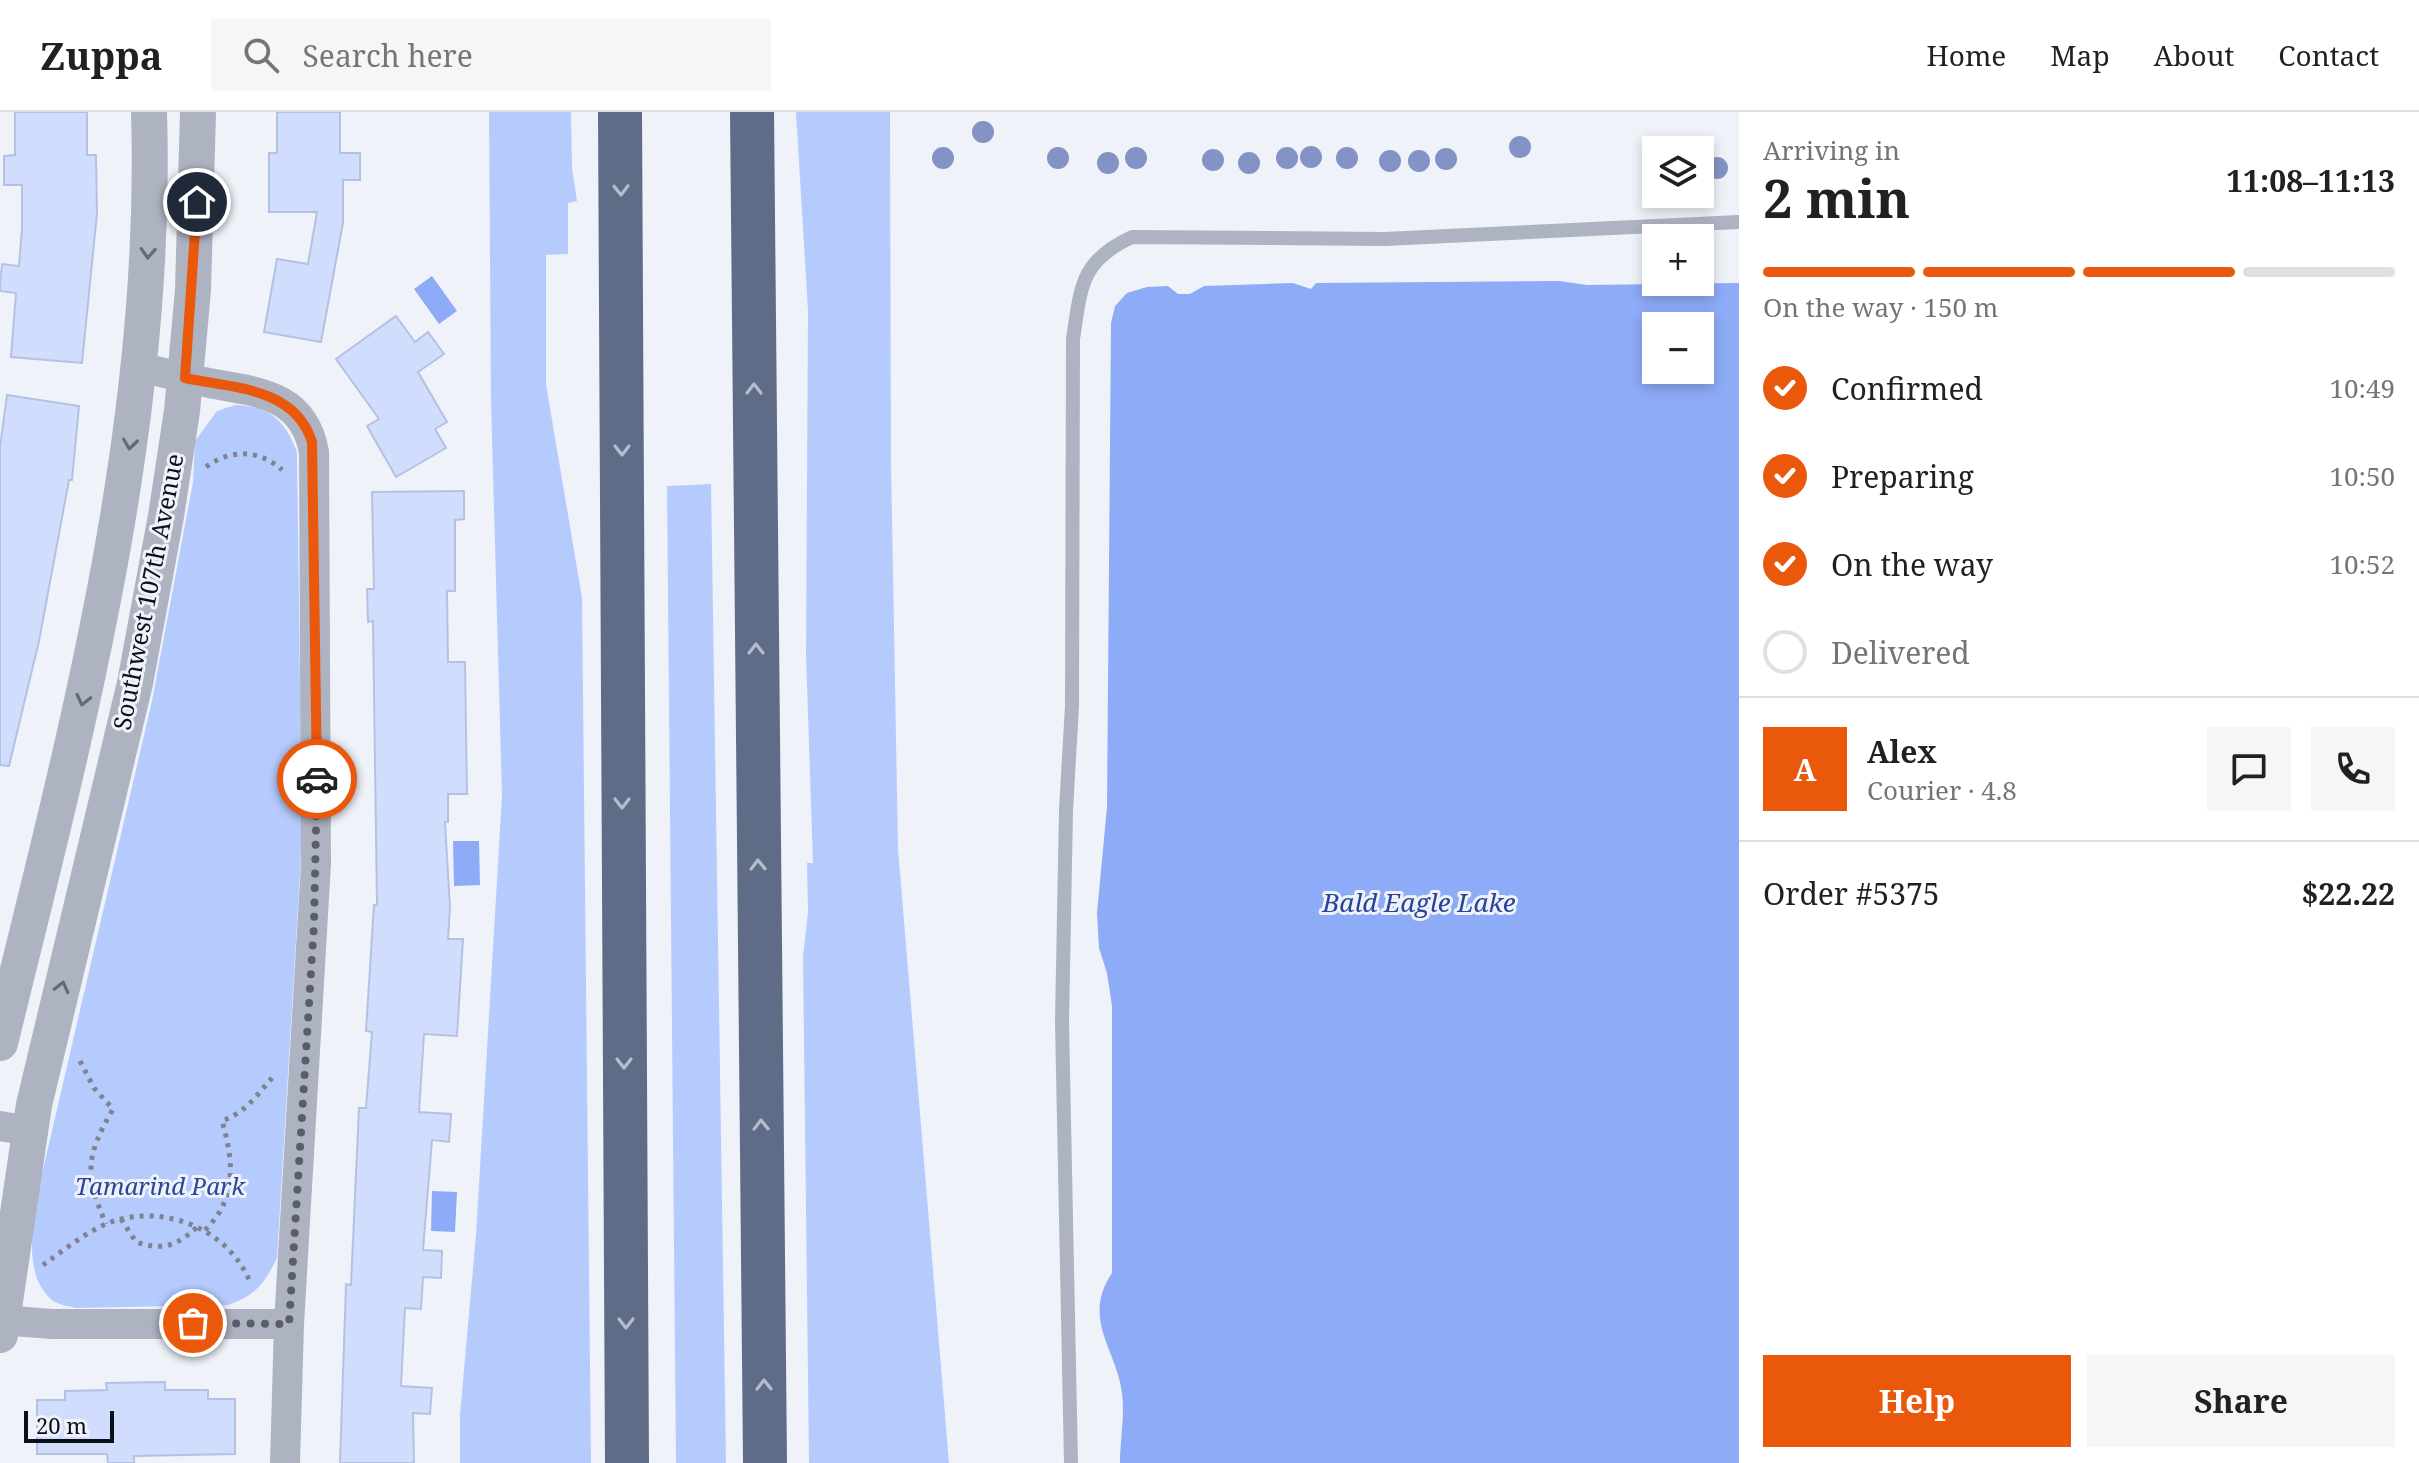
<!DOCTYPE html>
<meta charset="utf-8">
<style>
body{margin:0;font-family:"Noto Serif",serif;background:#f6f6f6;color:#202124;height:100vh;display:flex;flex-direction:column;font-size:30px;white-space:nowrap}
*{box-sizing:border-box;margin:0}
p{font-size:26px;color:#757577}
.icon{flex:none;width:44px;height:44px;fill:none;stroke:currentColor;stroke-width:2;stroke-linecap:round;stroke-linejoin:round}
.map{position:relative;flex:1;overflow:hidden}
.side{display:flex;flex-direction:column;background:#fff;width:680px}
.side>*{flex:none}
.fabs{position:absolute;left:1642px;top:24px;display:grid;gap:16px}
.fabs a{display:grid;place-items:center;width:72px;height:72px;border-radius:0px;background:#fff;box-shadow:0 4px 12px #0003;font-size:40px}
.scale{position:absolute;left:24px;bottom:20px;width:90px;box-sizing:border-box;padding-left:8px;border:4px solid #0b0f1a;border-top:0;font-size:22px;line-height:28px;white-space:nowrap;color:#0b0f1a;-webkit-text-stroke:6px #eff2f9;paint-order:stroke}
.pin{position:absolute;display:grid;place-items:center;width:68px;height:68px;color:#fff;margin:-34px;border:4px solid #fff;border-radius:50%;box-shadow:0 2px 8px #0007}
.courier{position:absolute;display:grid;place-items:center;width:80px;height:80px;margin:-40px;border:6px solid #ea580c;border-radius:50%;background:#fff;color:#222;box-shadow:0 2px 10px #0007}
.head em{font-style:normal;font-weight:700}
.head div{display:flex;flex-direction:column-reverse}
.head{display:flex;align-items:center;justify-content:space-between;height:136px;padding:0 24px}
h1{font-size:52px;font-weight:700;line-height:60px}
.bar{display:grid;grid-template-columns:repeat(4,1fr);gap:12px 8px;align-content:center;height:96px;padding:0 24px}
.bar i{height:10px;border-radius:6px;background:#e0e0e0}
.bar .active{background:#ea580c}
.bar p{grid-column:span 4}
.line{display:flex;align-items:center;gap:20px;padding:0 24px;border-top:2px solid #e0e0e0}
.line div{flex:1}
.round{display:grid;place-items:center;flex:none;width:84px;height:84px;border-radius:0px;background:#f6f6f6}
ol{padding:0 24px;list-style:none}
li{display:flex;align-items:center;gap:24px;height:88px}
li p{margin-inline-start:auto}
li .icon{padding:8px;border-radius:50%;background:#ea580c;color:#fff;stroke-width:4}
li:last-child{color:#757577}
li i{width:44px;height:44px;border:4px solid #e0e0e0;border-radius:50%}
.button{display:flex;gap:16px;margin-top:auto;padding:16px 24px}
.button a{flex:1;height:92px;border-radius:0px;background:#ea580c;color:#fff;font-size:32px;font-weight:700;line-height:92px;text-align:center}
.button a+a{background:#f6f6f6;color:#202124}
header{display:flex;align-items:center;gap:48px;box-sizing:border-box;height:112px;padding:0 40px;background:#fff;border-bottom:2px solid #e0e0e0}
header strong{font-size:38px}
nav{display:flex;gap:44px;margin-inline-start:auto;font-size:28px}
.search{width:560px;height:72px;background:#f6f6f6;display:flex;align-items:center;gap:20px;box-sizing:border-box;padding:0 28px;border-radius:0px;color:#757577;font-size:30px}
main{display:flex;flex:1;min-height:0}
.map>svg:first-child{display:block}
.green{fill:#b5cbfe}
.water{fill:#8dabf7;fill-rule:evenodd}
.building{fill:#d0ddfd;stroke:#b4c2e2;stroke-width:2}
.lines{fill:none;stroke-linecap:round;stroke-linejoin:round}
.path{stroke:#80838c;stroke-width:5;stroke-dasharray:4 6;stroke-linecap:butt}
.service{stroke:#adb3c1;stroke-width:14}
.minor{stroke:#adb3c1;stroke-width:30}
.tertiary{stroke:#adb3c1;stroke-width:36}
.motorway{stroke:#5f6c88;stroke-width:44}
.tree{fill:#8393c5}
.oneway{stroke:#b5bccc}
.oneway2{stroke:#646976}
.done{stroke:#5b5e68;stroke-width:8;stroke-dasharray:0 14.4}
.route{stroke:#ea580c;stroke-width:10}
.labels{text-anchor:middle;stroke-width:6;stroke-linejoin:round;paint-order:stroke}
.street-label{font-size:24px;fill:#0b0f1a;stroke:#eff2f9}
.park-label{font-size:24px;font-style:italic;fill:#2a459b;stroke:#eff2f9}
.water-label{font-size:26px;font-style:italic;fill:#28449a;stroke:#eff2f9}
</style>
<header>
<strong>Zuppa</strong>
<div class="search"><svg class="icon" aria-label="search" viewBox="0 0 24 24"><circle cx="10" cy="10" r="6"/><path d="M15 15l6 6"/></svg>Search here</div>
<nav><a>Home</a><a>Map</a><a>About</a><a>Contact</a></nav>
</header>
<main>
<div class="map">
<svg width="1739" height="1351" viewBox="0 0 1739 1351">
<rect width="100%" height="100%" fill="#eff2f9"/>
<!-- green -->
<g class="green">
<polygon points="489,0 571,0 572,56 577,89 568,91 568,142 546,143 546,272 582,486 591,1351 460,1351 460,1303 476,1123 502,684 491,290"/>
<polygon points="796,0 890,0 891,351 898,736 949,1351 809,1351 803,844 808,800 807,751 813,751 806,542 808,199"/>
<path d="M235,293C269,294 285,308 297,340L302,727L277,1146C265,1171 255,1184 228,1193L76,1196C69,1194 58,1193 52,1188C26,1166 32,1126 34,1096L152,589L193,370L195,329L217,299Z"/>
<polygon points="711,372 726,1351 676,1351 667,374"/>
</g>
<!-- water -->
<g class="water">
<polygon points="432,164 457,199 439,212 414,177"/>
<path d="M1559,169L1587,173L1739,171V1351H1120C1120,1329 1125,1303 1122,1281C1117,1238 1081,1207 1112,1161V894L1107,861L1099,836L1097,801L1107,695L1111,211L1115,194L1127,181L1147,175L1168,174L1178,182H1190L1204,174L1293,171L1311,177L1316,171ZM1700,214V258H1656V214Z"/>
<polygon points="453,729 479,729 480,773 454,774"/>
<polygon points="432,1079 457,1080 455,1120 431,1119"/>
</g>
<!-- building -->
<g class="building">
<polygon points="15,0 87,0 87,43 96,43 97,101 82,251 11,245 16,181 0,179 0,172 2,152 19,154 22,117 22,73 4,73 4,44 15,43"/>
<polygon points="277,0 340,0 340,41 360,41 360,68 343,68 343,111 321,230 264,220 277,147 308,152 317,100 269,100 269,41 277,41"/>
<polygon points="396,204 415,230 428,220 444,242 418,260 447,310 435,317 446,336 396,365 367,314 379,307 336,247"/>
<polygon points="7,283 79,294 72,368 69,368 39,529 9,654 0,653 0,335"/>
<polygon points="464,379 464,407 455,408 455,479 447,479 448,550 465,550 466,619 467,682 448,682 448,710 445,710 450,796 448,827 463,827 457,924 424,922 419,1000 451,1002 449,1030 432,1028 423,1138 442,1139 441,1166 423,1165 421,1197 405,1196 401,1274 432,1276 430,1302 413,1301 414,1351 340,1351 346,1172 351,1173 359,996 366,996 372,920 366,919 374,793 377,793 373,509 368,510 367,477 374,477 372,380"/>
<polygon points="165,1270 165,1278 208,1278 208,1287 235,1287 235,1342 134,1344 134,1351 108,1351 107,1342 37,1342 37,1288 65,1288 65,1279 107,1278 106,1271"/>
</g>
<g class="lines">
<!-- path -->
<g class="path">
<path d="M206,355C230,337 259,337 282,358"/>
<path d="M80,949L94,976L113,997C86,1044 84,1062 106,1112"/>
<path d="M121,1107L136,1130C163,1139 177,1134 197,1115"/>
<path d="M205,1118C237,1087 234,1050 222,1009C245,1001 257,983 272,966"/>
<path d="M43,1153C64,1138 87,1119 111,1110C165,1091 229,1118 250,1170"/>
</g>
<!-- service -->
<path class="service" d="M1071,1351L1062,910L1066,698L1072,594L1073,227C1081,175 1080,149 1132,125L1385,127L1739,110"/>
<!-- minor -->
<g class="minor">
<path d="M140,255C164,261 189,267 214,272C260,280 304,284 314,340L316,751L289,1212L285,1351"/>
<polyline points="0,1014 30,1019"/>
<polyline points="0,1208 52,1212 289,1212"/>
</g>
<!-- tertiary -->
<g class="tertiary">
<path d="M0,931C75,625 159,318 149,0"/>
<polyline points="0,1223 34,993 135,571 166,404 182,299 193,178 198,0"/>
</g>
<!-- motorway -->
<g class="motorway">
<polyline points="620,0 627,1351"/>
<polyline points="752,0 765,1351"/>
</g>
</g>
<!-- trees -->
<g class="tree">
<circle cx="983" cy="20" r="11"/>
<circle cx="1520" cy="35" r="11"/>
<circle cx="1311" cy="45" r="11"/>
<circle cx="943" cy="46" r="11"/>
<circle cx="1058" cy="46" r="11"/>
<circle cx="1136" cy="46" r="11"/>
<circle cx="1287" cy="46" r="11"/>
<circle cx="1347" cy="46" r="11"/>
<circle cx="1446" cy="47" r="11"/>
<circle cx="1213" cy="48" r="11"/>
<circle cx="1390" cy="49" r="11"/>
<circle cx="1419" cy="49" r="11"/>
<circle cx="1108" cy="51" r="11"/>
<circle cx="1249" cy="51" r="11"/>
<circle cx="1717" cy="56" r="11"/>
</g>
<!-- one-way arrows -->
<defs><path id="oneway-chevron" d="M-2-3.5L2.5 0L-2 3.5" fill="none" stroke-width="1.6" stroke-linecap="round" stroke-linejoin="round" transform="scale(2)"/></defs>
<g class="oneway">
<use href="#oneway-chevron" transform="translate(621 78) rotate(89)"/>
<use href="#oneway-chevron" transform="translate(754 277) rotate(-90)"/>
<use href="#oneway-chevron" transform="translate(622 338) rotate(90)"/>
<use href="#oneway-chevron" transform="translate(756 537) rotate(-90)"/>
<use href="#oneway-chevron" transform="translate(622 691) rotate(90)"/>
<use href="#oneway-chevron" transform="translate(758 753) rotate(-91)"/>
<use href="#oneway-chevron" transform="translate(624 951) rotate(90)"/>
<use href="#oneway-chevron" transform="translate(761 1013) rotate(-91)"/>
<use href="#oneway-chevron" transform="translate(626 1211) rotate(90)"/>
<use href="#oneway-chevron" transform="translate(764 1273) rotate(-91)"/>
</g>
<g class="oneway2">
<use href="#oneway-chevron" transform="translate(148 141) rotate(93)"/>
<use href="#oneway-chevron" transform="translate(130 332) rotate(98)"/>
<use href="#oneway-chevron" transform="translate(83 588) rotate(103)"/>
<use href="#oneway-chevron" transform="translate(62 875) rotate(-76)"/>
</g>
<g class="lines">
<!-- done -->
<polyline class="done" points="193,1211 289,1212 314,812 317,667"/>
<!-- route -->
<path class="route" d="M197,90L185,266C232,276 295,275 312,330L317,667"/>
</g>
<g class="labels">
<!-- street labels -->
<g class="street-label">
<text transform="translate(149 480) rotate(-79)" y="8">Southwest 107th Avenue</text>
</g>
<!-- park labels -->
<g class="park-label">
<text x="160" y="1083">Tamarind Park</text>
</g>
<!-- water labels -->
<g class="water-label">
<text x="1419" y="800">Bald Eagle Lake</text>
</g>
</g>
</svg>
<div class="fabs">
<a><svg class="icon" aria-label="layers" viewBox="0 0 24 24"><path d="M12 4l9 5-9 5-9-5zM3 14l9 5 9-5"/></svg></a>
<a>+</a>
<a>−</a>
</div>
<div class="scale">20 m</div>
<div class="pin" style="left:193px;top:1211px;background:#ea580c"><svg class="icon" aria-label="bag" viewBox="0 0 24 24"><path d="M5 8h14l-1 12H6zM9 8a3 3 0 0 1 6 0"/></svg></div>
<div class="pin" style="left:197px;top:90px;background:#1f2937"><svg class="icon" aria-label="home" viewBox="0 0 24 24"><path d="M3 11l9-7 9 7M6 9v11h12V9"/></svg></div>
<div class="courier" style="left:317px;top:667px"><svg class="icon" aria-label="car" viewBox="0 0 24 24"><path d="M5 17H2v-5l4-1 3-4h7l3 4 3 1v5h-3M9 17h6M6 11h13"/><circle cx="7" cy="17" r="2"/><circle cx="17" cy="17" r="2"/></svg></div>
</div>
<section class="side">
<div class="head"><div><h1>2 min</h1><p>Arriving in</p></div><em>11:08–11:13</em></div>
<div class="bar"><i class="active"></i><i class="active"></i><i class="active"></i><i></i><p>On the way · 150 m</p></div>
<ol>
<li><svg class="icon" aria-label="check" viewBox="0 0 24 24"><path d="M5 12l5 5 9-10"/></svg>Confirmed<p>10:49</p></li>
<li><svg class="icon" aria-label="check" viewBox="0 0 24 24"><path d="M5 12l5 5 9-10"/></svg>Preparing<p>10:50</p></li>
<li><svg class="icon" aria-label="check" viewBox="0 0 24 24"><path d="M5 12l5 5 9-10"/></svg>On the way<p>10:52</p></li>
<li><i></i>Delivered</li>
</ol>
<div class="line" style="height:144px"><b class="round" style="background:#ea580c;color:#fff">A</b><div><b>Alex</b><p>Courier · 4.8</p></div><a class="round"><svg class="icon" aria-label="chat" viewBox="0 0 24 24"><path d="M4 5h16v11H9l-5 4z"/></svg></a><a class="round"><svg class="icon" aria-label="phone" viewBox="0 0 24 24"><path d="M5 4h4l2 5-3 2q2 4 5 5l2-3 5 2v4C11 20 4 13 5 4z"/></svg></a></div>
<div class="line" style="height:104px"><div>Order #5375</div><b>$22.22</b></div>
<div class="button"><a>Help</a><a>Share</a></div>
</section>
</main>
